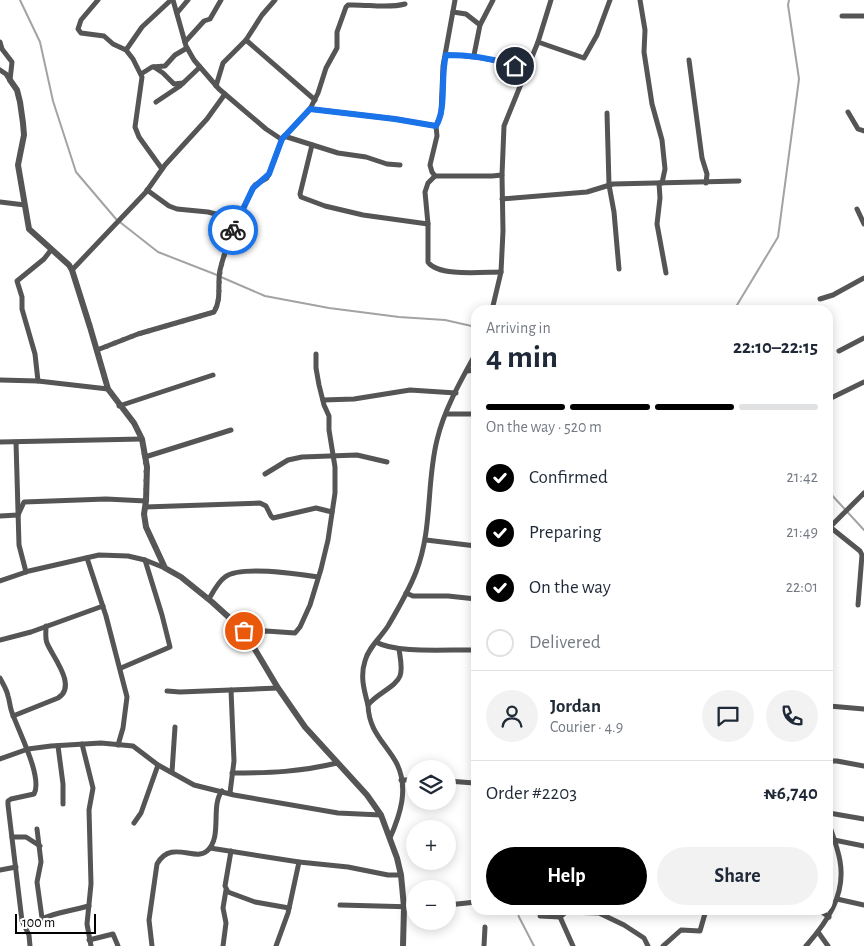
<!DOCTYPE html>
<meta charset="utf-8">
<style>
body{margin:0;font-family:"Alegreya Sans",sans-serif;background:#f2f2f3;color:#1f2937;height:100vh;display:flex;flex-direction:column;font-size:19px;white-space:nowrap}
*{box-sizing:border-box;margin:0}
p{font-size:16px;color:#747a83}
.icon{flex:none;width:28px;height:28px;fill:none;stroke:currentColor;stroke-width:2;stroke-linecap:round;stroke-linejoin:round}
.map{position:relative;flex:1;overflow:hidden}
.drawer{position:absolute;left:471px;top:305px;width:362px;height:610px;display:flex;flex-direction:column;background:#fff;border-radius:15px;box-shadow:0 2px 12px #0003}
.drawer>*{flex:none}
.controls{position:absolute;left:406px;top:760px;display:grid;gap:10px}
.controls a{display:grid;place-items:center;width:50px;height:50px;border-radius:50%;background:#fff;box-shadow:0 2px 12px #0003;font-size:25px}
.scale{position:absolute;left:15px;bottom:12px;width:81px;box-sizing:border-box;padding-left:5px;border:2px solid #000;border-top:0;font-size:14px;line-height:18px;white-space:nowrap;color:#000;-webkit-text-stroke:4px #fff;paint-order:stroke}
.pin{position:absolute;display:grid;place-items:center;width:42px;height:42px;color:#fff;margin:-21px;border:2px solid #fff;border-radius:50%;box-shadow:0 1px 5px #0007}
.courier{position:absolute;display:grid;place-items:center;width:50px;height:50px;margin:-25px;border:4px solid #1a73e8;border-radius:50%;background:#fff;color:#222;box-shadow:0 1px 6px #0007}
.summary em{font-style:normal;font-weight:700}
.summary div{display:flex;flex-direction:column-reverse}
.summary{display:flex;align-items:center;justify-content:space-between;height:85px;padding:0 15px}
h1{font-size:32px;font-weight:700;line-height:38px}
.bar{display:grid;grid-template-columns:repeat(4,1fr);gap:8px 5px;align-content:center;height:60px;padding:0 15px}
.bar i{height:6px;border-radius:4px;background:#e0e1e3}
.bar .current{background:#000}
.bar p{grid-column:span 4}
.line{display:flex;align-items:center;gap:12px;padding:0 15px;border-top:1px solid #e0e1e3}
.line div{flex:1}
.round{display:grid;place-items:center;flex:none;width:52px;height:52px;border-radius:26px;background:#f2f2f3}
ol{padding:0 15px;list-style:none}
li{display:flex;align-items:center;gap:15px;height:55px}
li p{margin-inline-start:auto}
li .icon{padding:5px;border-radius:50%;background:#000;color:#fff;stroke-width:4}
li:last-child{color:#747a83}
li i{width:28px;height:28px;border:2px solid #e0e1e3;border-radius:50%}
.action{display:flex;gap:10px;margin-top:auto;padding:10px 15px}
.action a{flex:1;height:58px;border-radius:30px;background:#000;color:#fff;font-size:20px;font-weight:700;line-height:58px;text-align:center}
.action a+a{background:#f2f2f3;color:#1f2937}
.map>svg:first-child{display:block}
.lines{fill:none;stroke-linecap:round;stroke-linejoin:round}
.stream{stroke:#a3a3a3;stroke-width:2}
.minor{stroke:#555;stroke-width:5}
.tertiary{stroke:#555;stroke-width:6}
.done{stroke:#595959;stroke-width:5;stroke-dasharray:0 9}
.route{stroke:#1a73e8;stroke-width:6}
</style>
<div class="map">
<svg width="864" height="946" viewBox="0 0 864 946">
<rect width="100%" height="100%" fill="#fff"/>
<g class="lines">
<!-- stream -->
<g class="stream">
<polyline points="20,0 40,42 53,101 76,172 116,219 158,252 217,275"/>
<polyline points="221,277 265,296 329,308 399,317 445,320 476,327"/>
<polyline points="734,310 778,237 799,79 788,5 789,0"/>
<polyline points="829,492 864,530"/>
<polyline points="517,910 519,917 534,946"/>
</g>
<!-- minor -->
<g class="minor">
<polyline points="98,0 81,20 78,29 81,33 104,36 113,44 126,50 133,59 142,77 135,127 139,137 162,169"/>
<polyline points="173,0 186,46 194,60 219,89 266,129 281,139"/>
<polyline points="640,0 645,30 644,52 652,104 662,140 665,169 662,183"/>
<polyline points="453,12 466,14 480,25"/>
<polyline points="177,13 188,0"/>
<polyline points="842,16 864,16"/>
<polyline points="246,40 315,100"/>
<polyline points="0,42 2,49 12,62 10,80"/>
<polyline points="185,42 204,21 210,19 221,0"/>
<polyline points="538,42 584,58 597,35 610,0"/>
<polyline points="126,50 142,27 171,0"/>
<path d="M446,55C475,55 499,60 527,69"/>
<polyline points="474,55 480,25 493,0"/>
<polyline points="689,60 702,158 707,174 706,183"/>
<polyline points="154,67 163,73 174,84 183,83"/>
<polyline points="0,70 6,74 10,80"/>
<polyline points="141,74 152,67 165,66 175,55 187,48"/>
<polyline points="216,86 223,63 246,40 262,15 275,0"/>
<polyline points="156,102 180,86 200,67"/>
<polyline points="310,109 395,119 436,126"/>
<polyline points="848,112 858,129 864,131"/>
<polyline points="607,113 609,185 614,212 619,269"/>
<polyline points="284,136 338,153 366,157 387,164 400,165"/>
<polyline points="312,145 300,194 301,197 325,206 363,215 428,224"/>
<polyline points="435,176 432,172 430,165 437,136 436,126 441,114 443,66 455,0"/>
<polyline points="659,183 660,198 657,224 666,273"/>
<path d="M147,190L169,206L177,209L208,212L231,218L239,217L255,185L267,178L269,174L282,139L310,109L318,93L326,68L337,48V32L346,7L348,5C367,4 387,9 405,4"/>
<polyline points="502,199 587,192 613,184 739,181"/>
<polyline points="0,202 25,205"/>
<polyline points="857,209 864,224"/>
<polyline points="72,270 146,192 165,165 207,119 225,94"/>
<path d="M501,272C483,272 438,277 428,262V224L425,192L428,183L435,176H492L502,175"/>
<polyline points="820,299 833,295 864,278"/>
<polyline points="492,310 501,272 503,231 502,175 504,126 538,42 551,0"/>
<path d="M97,350L138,334L214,312C222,299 217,285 220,270C224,253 231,235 238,218"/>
<polyline points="839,351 864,338"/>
<polyline points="467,371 476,370"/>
<polyline points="0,380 38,381 108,389"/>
<polyline points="38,381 35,354 22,309 22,297 17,281 44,259 51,250"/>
<polyline points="829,399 864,382"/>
<polyline points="323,400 354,399 410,390 456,393"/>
<polyline points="119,406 213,375"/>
<polyline points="446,414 476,414"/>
<polyline points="0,442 142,439"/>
<polyline points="16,442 19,545 26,572"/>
<polyline points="145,457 231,430"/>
<polyline points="265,474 288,460 302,457 357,455 387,462"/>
<polyline points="145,507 260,503 266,506 271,516 273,518 316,508 332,512"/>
<polyline points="18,515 24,502 106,499 146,501"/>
<polyline points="0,516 18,515"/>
<polyline points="830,527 860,551 862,555 858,605"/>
<polyline points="829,528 864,493"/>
<polyline points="426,540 476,546"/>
<polyline points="87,558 106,616 127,697 123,728 118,745"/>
<polyline points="0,581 29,571 99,555 128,556 145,560 165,568"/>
<polyline points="406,593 413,596 448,596 476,599"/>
<path d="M209,599C213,592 218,582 225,577C240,565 298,574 318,577"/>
<polyline points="244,631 255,633 266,631 295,633 300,627 310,605 321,569 328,540 335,493 335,467 329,430 329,416 324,405 319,385 316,368 316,354"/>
<polyline points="0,640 31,632 103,606"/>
<path d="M376,642C397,654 450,649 476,650"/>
<polyline points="121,668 170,647 162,615 145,560"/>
<path d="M0,678C3,684 7,690 8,696C10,702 10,709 13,715C19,732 43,778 34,794L11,799L8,801V805L22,921L29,935L30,946"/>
<polyline points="167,691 180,692 278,688"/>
<path d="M368,705C364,690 360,676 365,661C368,648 381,637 388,626C398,609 409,590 416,572C433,528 426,484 437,440C444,410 461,380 476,353"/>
<polyline points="829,706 864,709"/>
<path d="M13,716L58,698C78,686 52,656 47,643C45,638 46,632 46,626"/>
<polyline points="82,744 93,788 89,810 91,884 87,924 91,946"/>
<polyline points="58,746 63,784 63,804"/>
<polyline points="0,759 28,749 51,746 101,743 133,746 158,765 194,785 234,795 338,813 381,815"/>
<polyline points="829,761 837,761 864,766"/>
<polyline points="172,772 175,727"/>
<path d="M232,773C270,773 300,772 337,763"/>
<polyline points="401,780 415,780"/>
<polyline points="448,781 474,783"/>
<polyline points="230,793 234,761 231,690"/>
<polyline points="829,813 864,819"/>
<polyline points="134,823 141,813 158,765"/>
<polyline points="37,829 41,862 37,882 42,918"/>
<polyline points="12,837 26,837 40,846"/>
<path d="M390,838C400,815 409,789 397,764C386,743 369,733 368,705C376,694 396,687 400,676C403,668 400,657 399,649"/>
<polyline points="834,840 864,846"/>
<polyline points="210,848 299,862 348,867 388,875 401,875"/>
<polyline points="231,851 225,886 228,892 255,902 289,908"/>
<polyline points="0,870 16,867"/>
<polyline points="837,899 864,905"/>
<polyline points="340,905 415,907"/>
<polyline points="448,905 476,902"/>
<polyline points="819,910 829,917"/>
<polyline points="540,916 560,917 566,912 599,913 624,925 644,938 648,946"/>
<polyline points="560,917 573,946"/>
<path d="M26,928C40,915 70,911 89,906"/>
<polyline points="818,932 828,946"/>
<polyline points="89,940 113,934 118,946"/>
<path d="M152,946L149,920L157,864C171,839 195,862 207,851C223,837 210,806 222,791"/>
<polyline points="223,946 226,923 223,908 226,890"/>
<polyline points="276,946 288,913 299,862"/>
<polyline points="484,946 485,927"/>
<polyline points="663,946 681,930 700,931 706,910"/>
<path d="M806,946C827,922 846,895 840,861C838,849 833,836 829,824"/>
</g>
<!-- tertiary -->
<polyline class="tertiary" points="10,80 17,90 20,102 23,123 24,135 18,165 29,229 69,265 72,270 90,327 108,389 134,423 142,439 147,467 146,501 144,514 146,527 165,568 181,577 212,602 244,631 278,688 305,727 367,795 381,815 397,858 401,875 404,907 403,946"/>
</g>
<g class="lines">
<!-- done -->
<path class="done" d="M233,230C228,244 222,259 220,273C218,286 221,300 214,312L138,334L97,350L108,389L134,423L142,439L146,467V501L144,514L146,527L165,568L181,577L212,602L244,631"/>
<!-- route -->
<path class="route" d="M233,230L253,188L269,174L282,139L310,109L395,119L436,126C447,108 440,77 446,55C470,55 492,58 515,66"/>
</g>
</svg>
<div class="controls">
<a><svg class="icon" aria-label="layers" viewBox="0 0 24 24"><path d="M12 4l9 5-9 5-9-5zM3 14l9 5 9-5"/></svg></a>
<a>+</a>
<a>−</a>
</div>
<div class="scale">100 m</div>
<div class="pin" style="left:244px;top:631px;background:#ea580c"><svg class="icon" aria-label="bag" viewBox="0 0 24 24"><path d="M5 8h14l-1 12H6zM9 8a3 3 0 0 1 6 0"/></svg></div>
<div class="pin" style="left:515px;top:66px;background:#1f2937"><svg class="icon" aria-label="home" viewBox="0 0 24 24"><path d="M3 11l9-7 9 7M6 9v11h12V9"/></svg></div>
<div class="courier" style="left:233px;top:230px"><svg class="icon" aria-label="bike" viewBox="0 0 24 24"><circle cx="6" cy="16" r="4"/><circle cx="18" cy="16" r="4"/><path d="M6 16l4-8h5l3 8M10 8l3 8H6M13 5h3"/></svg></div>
<section class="drawer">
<div class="summary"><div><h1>4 min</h1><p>Arriving in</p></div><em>22:10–22:15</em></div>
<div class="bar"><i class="current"></i><i class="current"></i><i class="current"></i><i></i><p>On the way · 520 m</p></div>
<ol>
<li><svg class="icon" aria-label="check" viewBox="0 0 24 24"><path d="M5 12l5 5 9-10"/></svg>Confirmed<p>21:42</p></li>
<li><svg class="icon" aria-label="check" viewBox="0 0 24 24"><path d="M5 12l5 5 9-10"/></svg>Preparing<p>21:49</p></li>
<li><svg class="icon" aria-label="check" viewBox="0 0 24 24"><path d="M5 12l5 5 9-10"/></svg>On the way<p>22:01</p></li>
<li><i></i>Delivered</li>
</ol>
<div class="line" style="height:90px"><a class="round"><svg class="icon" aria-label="person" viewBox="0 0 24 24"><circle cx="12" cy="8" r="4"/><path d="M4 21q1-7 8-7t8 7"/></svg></a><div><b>Jordan</b><p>Courier · 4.9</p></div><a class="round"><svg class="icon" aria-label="chat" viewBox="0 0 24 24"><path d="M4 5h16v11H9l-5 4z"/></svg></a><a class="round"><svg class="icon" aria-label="phone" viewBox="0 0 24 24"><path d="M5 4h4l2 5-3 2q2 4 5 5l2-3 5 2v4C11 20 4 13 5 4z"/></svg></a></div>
<div class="line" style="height:65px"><div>Order #2203</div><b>₦6,740</b></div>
<div class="action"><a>Help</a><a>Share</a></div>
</section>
</div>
